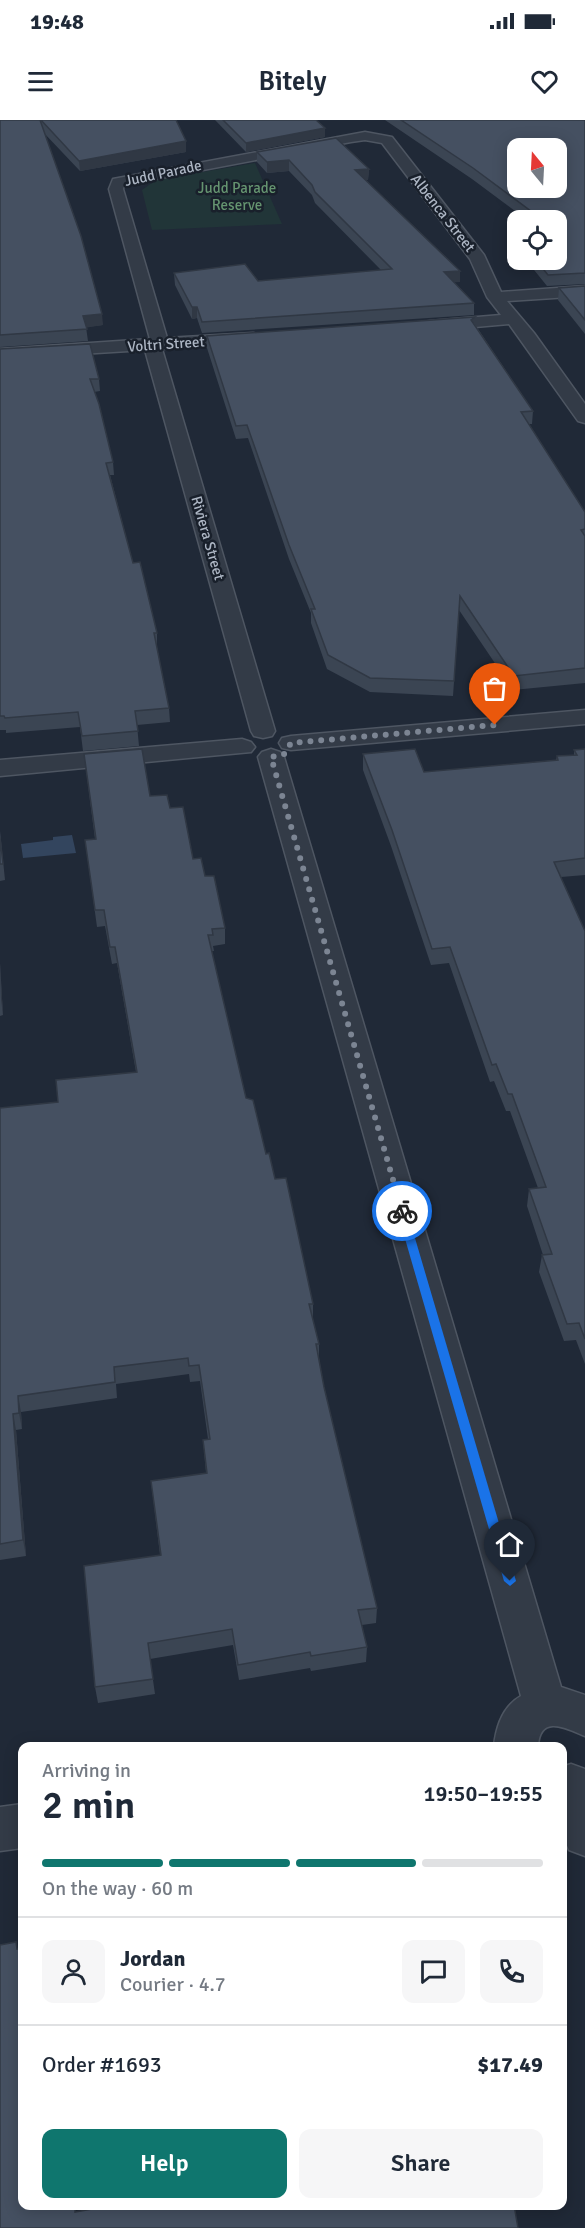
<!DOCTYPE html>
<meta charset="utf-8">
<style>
body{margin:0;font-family:Signika,sans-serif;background:#f6f6f7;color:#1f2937;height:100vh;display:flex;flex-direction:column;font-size:22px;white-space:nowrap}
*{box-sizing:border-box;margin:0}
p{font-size:20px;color:#747a83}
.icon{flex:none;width:33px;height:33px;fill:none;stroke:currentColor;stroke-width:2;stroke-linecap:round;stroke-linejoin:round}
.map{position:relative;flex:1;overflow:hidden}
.drawer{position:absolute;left:18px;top:1622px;width:549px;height:468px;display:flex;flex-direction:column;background:#fff;border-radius:12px;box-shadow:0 3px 15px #0003}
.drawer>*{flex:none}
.needle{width:39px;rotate:342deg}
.tools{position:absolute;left:507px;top:18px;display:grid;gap:12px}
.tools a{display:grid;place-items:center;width:60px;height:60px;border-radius:12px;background:#fff;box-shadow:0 3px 15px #0003;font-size:30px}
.pin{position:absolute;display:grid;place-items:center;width:51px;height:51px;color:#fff;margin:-62px -26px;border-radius:50% 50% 50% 0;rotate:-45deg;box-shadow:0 0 6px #0007}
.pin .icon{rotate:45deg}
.courier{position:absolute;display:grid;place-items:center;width:60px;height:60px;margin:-30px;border:4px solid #1a73e8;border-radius:50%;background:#fff;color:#222;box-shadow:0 2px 8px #0007}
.headline em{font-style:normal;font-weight:600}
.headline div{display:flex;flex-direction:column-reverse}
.headline{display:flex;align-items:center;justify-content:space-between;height:102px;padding:0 24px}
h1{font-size:39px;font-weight:600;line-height:45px}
.bar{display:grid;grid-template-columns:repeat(4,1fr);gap:9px 6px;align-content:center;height:72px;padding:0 24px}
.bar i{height:8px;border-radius:4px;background:#e0e1e3}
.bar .selected{background:#0f766e}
.bar p{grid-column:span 4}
.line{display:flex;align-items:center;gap:15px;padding:0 24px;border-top:2px solid #e0e1e3}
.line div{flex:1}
.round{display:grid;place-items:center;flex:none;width:63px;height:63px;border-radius:12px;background:#f6f6f7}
.cta{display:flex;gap:12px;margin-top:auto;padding:12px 24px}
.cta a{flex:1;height:69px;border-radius:12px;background:#0f766e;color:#fff;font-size:24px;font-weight:600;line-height:69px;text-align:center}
.cta a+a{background:#f6f6f7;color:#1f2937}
.status{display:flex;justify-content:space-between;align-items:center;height:42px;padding:0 30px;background:#fff;direction:ltr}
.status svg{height:16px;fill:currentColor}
header{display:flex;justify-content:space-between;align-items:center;height:78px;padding:0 24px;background:#fff;font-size:27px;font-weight:600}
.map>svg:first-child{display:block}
.green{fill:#213538}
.water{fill:#33455e}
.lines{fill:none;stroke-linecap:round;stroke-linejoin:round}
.street-casing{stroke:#4e5662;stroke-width:3}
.street{fill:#333b47;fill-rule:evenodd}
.wall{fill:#3b4553}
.shaded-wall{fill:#303844}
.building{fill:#455061;stroke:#303844;stroke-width:1.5;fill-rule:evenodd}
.route{fill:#1a73e8}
.done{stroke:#7c8593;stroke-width:6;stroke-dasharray:0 10.8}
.labels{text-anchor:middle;stroke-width:5;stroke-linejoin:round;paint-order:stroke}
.far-street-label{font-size:15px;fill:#adb6c4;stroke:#19202b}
.far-park-label{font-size:15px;fill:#659470;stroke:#19202b}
</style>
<div class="status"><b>19:48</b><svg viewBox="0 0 49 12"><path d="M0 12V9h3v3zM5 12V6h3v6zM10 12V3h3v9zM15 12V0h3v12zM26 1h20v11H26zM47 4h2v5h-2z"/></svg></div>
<header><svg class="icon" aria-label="menu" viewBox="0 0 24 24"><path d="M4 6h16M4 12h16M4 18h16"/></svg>Bitely<svg class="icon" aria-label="heart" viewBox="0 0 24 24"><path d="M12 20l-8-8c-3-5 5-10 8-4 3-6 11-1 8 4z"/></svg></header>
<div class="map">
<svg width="585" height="2108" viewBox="0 0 585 2108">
<rect width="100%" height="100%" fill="#202937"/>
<!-- green -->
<polygon class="green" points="255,43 282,104 152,110 142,70 156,60"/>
<!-- water -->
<polygon class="water" points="72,715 76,733 23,738 21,724 53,720 53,717"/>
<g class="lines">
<!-- street casing -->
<g class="street-casing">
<g id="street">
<polygon points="365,12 392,17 484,135 501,172 585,166 585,176 507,181 534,213 585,284 585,303 578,301 509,204 430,211 424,210 421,206 424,202 430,201 501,195 487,177 470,139 382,23 365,20 351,22 124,65 123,69 167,218 253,213 259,214 262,218 259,222 253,223 162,229 275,611 272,616 263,618 254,616 251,611 145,230 0,239 0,229 150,219 109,69 113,59"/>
<polygon points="585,590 585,604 291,630 282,628 279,623 282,618 291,616"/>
<polygon points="242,619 251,622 255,627 251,632 0,656 0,640"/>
<path d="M271,629L280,632L284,637L561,1567L585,1575V1616C566,1608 540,1594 538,1626H494C496,1607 503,1586 521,1576L258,637L262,632Z"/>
<polygon points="571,1644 585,1649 585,1736 569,1730 562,1714 562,1647"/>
<polygon points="22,1684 22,1728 0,1731 0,1687"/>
</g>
</g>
<!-- street -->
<use href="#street" class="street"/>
</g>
<!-- wall -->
<g class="wall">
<polygon points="0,0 176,0 186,21 186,32 80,51 44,13 103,205 86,207 88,221 0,227"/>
<polygon points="215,0 316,0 325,17 246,32"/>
<polygon points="385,0 585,0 585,164 547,166 526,140 556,140 556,100 527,100 472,59"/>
<polygon points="257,32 369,49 368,60 365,60 460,151 460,162 454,162 474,183 474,195 202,213 197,198 192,199 175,165 174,153 258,161 381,150 315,83 312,75 289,51 267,53 257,42"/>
<polygon points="585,166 585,214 558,180 559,168"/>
<polygon points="474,203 533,291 532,304 529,304 585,392 585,563 513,570 459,490 453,576 370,572 327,549 311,503 311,493 289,439 248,318 236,319 207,228 207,216"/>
<polygon points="0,229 99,259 100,271 94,272 113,342 114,355 110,355 133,443 157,513 157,527 169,588 170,602 137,605 139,626 83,631 80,607 6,613 6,610 0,610"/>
<polygon points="585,629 585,755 561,757 585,811 585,1244 576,1220 564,1221 539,1152 542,1135 543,1135 527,1086 529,1069 538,1068 510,991 506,991 494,961 490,962 449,843 431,845 391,726 363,650 363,634 424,652 556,640 557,636 574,635 574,630"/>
<polygon points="84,634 170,688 193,739 205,756 225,808 225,824 213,826 214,831 211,831 246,978 275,1059 313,1184 313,1200 319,1224 319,1238 324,1267 377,1488 376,1503 362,1505 367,1527 366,1542 311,1551 310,1548 239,1560 233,1525 150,1539 155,1574 98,1583 95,1567 160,1435 151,1361 206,1353 203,1320 208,1319 200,1261 190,1262 189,1254 116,1264 117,1278 21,1292 22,1309 16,1310 26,1436 0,1440 0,988 58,982 136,952 117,843 112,844 105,806 97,807 85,720 95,719"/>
<polygon points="0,711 5,760 0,761"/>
<polygon points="0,843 3,895 0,896"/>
</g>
<!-- shaded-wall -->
<g class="shaded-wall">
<polygon points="325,8 325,17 246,32 246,23"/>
<polygon points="186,21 186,32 80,51 79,41"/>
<polygon points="289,40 289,51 267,53 267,42"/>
<polygon points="369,49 368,60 355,61 355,50"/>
<polygon points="460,151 460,162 444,163 444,152"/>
<polygon points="192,187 197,187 197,198 192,199"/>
<polygon points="102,194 103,205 84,208 83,196"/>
<polygon points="0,843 3,895 1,879"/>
<polygon points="18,1276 21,1292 22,1309 19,1293"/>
<polygon points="13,1294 16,1310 26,1436 23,1420"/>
</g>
<!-- building -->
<g class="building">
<polygon points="0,0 40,0 81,116 102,194 83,196 87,209 0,215"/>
<polygon points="41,0 176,0 186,21 79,41"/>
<polygon points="223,0 316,0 325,8 246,23"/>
<path d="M401,0H585V153L548,155L536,140H556V114H561L556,111V100H543L473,48ZM518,28H556V68H518Z"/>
<polygon points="336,18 369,49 355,50 460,151 444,152 474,183 202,202 197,187 192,187 174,153 245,144 258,161 392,149 315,72 312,65 289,40 267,42 257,32"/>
<polygon points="585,166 585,200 559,168"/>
<polygon points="475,197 471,200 533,291 521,292 585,392 585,409 581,410 585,416 585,548 514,556 460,476 454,561 370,558 328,535 311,489 315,489 289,425 247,305 236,306 207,216"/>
<polygon points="90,224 99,259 90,259 99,284 113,342 106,343 133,443 140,442 157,513 154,513 169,588 135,591 138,611 82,616 78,592 5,598 4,596 0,596 0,229"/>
<polygon points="142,629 150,676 167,675 170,688 183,687 193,739 201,738 205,756 214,756 225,808 212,809 213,815 208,815 246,978 253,980 266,1034 269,1033 275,1059 286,1058 313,1184 309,1184 319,1224 316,1224 324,1267 377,1488 358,1490 367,1527 311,1536 310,1532 238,1545 232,1509 148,1523 153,1559 95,1567 84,1446 161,1435 151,1361 207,1353 203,1320 210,1319 199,1245 189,1246 188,1238 114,1247 115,1262 18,1276 19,1293 13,1294 23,1420 0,1424 0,988 58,982 56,960 137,952 115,827 110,827 104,790 95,790 85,720 96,719 84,634"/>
<polygon points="415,629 424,652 558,640 557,636 577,635 574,630 585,629 585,738 554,742 585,811 585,1219 579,1203 567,1204 542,1135 552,1134 529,1069 546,1067 512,974 508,974 496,944 492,945 450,827 432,829 392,710 363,634"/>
<polygon points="0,717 3,744 0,744"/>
<polygon points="16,1822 17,1829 22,1828 22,2085 75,2085 75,2092 114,2085 514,2085 518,2108 0,2108 0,1825"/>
</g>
<!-- route -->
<polygon class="route" points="402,1087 407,1091 516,1461 510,1466 504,1461 397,1091"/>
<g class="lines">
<!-- done -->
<polyline class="done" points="402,1091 271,637 284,634 291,623 495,605"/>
</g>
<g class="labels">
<!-- far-street labels -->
<g class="far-street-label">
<text transform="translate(163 53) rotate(-12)" y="5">Judd Parade</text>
<text transform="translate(443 93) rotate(52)" y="5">Albenca Street</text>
<text transform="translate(166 224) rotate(-4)" y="5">Voltri Street</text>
<text transform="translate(208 418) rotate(74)" y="5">Riviera Street</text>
</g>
<!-- far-park labels -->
<g class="far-park-label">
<text x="237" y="73">Judd Parade<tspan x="237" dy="17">Reserve</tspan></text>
</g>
</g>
</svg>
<div class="tools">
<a><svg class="needle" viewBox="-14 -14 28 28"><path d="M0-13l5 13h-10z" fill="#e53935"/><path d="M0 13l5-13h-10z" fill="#747a83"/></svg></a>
<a><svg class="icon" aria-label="locate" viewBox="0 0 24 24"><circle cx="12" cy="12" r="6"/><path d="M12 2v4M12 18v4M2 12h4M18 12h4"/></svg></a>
</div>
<div class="pin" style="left:495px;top:605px;background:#ea580c"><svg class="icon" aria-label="bag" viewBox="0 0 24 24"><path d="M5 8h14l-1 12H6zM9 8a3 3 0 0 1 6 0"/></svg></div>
<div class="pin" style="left:510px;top:1461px;background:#1f2937"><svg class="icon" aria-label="home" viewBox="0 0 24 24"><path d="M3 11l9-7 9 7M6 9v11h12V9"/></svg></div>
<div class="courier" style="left:402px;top:1091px"><svg class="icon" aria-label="bike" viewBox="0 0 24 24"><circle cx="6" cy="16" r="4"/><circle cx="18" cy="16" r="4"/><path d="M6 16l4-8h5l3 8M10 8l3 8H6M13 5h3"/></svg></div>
<section class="drawer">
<div class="headline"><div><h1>2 min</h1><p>Arriving in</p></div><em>19:50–19:55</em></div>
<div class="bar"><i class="selected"></i><i class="selected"></i><i class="selected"></i><i></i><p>On the way · 60 m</p></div>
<div class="line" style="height:108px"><a class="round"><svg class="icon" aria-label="person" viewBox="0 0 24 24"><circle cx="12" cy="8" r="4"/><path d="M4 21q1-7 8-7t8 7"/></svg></a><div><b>Jordan</b><p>Courier · 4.7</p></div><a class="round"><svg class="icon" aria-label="chat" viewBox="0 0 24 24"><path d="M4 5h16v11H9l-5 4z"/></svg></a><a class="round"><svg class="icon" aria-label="phone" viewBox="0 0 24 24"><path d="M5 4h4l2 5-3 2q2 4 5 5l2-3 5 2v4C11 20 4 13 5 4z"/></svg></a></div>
<div class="line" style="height:78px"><div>Order #1693</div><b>$17.49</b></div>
<div class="cta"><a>Help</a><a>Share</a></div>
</section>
</div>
